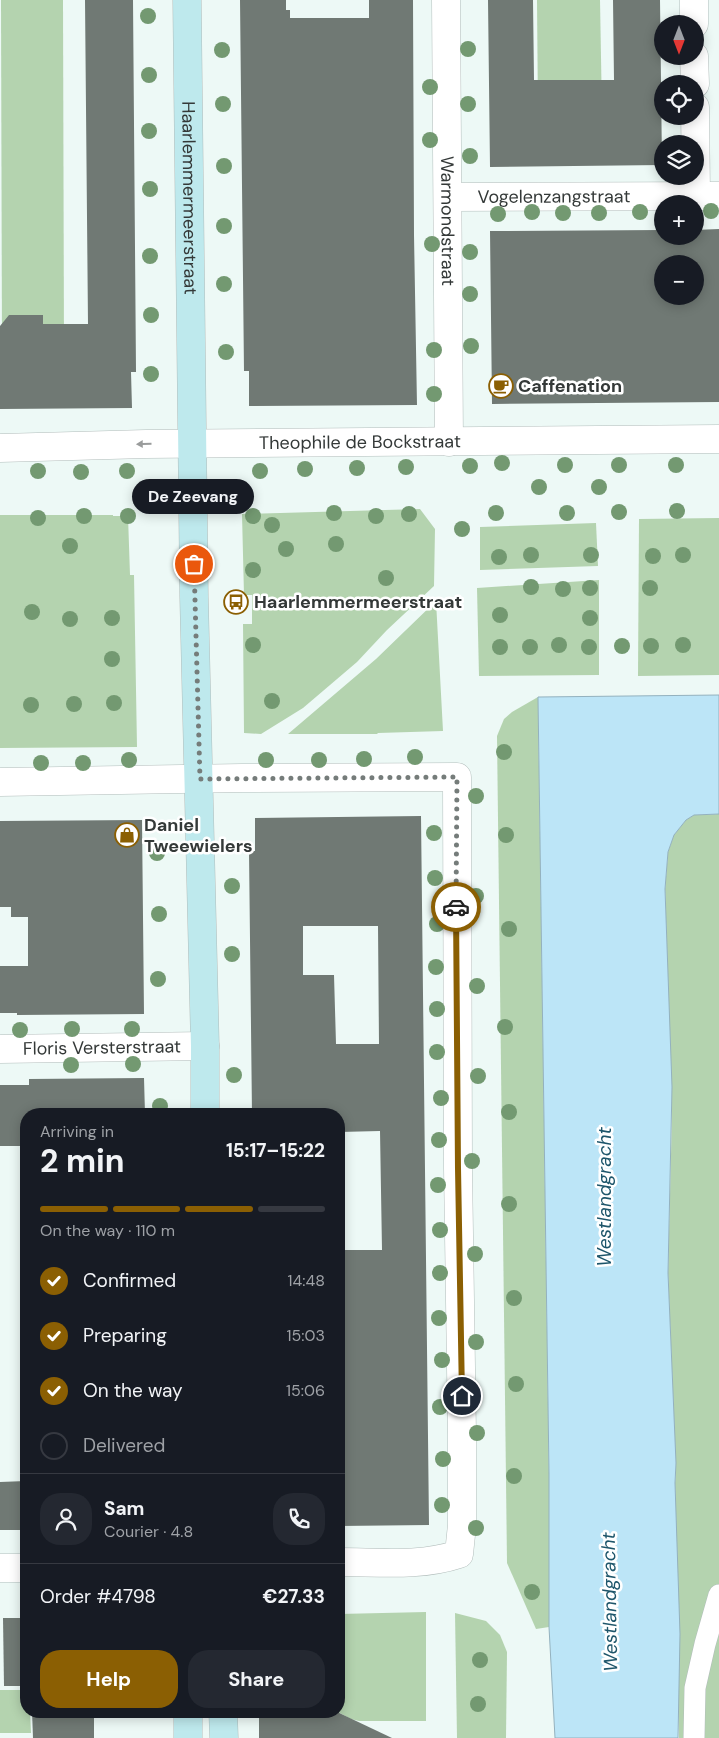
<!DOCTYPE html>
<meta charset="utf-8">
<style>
body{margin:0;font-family:"DM Sans",sans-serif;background:#242831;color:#f1f3f6;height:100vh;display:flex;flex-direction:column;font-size:19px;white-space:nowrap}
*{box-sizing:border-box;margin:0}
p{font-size:16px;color:#9ea1a6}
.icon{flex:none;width:28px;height:28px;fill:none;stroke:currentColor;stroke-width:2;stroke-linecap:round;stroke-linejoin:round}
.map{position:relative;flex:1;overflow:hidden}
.sheet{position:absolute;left:20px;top:1108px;width:325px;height:610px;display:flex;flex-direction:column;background:#171b24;border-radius:20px;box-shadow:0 2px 12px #0003}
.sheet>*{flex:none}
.needle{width:32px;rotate:180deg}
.tools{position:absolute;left:654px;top:15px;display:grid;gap:10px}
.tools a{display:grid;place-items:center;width:50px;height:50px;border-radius:50%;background:#171b24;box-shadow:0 2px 12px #0003;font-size:25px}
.pin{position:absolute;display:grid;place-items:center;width:42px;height:42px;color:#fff;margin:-21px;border:2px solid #fff;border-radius:50%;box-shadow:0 1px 5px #0007}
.courier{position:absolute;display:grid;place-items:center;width:50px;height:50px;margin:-25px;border:4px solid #8b5f03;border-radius:50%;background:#fff;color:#222;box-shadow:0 1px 6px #0007}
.bubble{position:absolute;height:35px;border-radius:18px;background:#171b24;box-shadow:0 2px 12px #0003;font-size:16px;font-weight:700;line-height:35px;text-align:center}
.summary em{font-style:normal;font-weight:700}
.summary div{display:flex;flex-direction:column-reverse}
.summary{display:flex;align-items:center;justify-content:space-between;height:85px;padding:0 20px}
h1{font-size:32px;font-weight:700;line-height:38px}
.bar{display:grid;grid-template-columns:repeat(4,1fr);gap:8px 5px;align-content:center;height:60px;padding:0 20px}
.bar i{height:6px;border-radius:4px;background:#363941}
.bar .active{background:#8b5f03}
.bar p{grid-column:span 4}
.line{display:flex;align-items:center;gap:12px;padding:0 20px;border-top:1px solid #363941}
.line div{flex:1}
.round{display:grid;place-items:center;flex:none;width:52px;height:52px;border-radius:20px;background:#242831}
ol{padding:0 20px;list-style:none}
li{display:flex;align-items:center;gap:15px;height:55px}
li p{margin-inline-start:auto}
li .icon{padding:5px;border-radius:50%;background:#8b5f03;color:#fff;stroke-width:4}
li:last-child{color:#9ea1a6}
li i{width:28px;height:28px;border:2px solid #363941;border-radius:50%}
.button{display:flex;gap:10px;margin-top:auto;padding:10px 20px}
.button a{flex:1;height:58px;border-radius:20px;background:#8b5f03;color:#fff;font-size:20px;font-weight:700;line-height:58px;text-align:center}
.button a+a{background:#242831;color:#f1f3f6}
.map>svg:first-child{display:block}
.green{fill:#b4d3af}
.water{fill:#bce5f7;stroke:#93b1be}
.building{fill:#707974;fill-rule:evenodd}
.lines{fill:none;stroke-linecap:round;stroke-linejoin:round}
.pedestrian-casing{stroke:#b2bdbb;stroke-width:22}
.minor-casing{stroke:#b2bdbb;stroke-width:29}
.secondary-casing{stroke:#b2bdbb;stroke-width:29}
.pedestrian{stroke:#fff;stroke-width:21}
.minor{stroke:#fff;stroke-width:28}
.secondary{stroke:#bee9ed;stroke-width:28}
.tree{fill:#739971}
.oneway{fill:#9a9c9c}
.done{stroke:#757c7a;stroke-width:5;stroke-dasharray:0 9}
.route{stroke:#8b5f03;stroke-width:6}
.labels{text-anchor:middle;stroke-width:5;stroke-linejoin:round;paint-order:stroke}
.street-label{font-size:18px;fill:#343938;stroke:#fff}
.poi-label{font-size:18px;font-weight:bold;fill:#343938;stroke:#fff;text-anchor:start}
.water-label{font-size:19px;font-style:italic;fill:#1e566b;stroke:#fff}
</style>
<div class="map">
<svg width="719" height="1738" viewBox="0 0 719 1738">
<rect width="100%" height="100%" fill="#edf9f6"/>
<!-- green -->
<g class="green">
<polygon points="1,0 63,0 64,353 2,353"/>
<polygon points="537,0 600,0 602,114 538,115"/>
<polygon points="420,509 435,529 434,586 387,630 357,662 303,708 261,734 244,733 243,624 252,624 252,595 244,595 242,514"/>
<polygon points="0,515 113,515 113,516 128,516 130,575 134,575 137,747 0,748"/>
<polygon points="719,518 719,675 638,676 639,519"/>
<polygon points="596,523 598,566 480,570 480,527"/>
<polygon points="599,580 599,675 479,676 477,588"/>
<polygon points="436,601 443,731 378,733 377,734 288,734 376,659"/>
<polygon points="538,697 549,1474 549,1627 536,1629 507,1563 497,736 504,719 512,712"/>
<polygon points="719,814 719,1738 679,1738 675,1483 676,1470 668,1273 672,1115 665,889 668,852 674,835 686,820 694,815"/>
<polygon points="426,1612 426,1721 359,1721 351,1719 336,1711 339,1711 339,1614"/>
<polygon points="455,1613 486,1621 500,1635 507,1652 506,1738 457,1738"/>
<polygon points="0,1690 26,1690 26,1711 30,1711 31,1733 0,1733"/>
</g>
<!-- water -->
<polygon class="water" points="719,695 719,814 694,815 686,820 674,835 668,852 665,889 672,1087 668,1273 676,1463 675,1483 680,1634 678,1738 555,1738 549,1627 549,1474 538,697"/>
<!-- building -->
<g class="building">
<polygon points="85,0 133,0 136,372 131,372 132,408 0,409 0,326 9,315 43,315 43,324 88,324"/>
<polygon points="240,0 286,0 286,10 290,10 290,18 369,18 369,0 413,0 414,235 417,405 249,406 249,371 244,371"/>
<polygon points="488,0 533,0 534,80 614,80 613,0 660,0 662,165 490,167"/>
<path d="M719,229V402L492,404L490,231L662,230V236H695V230ZM662,264H695V296H662Z"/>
<path d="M421,816L429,1525L339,1526V1380H342L339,1315H341L339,1250H382L380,1131L339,1132V1114H252L249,851H255V818ZM303,926H378L379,1044H336L334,975H303Z"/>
<polygon points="142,820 144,1014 17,1015 17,1013 0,1013 0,966 28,966 28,917 11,917 11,907 0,907 0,821"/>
<polygon points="144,1078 145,1114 26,1114 26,1146 0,1146 0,1085 29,1085 29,1079"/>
<polygon points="26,1481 26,1530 0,1530 0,1482"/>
<polygon points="3,1618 26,1618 26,1686 4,1686"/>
<polygon points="32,1711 94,1711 94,1738 33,1738"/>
<polygon points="259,1711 335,1711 392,1738 259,1738"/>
</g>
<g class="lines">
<!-- pedestrian casing -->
<g class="pedestrian-casing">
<polyline id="pedestrian" points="694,1738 695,1688 705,1644 719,1595"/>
</g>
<!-- minor casing -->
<g class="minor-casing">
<g id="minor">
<path id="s1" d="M446,0L449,442"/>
<polyline points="694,0 694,24"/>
<polyline points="694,56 695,84"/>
<polyline points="695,107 696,196"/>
<path id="s2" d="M448,197L719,196"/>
<path id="s3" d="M0,448L146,444L719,439"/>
<path d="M0,782L242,778L457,777L458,1168L462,1434V1525L459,1554C420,1567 379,1562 339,1562"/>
<path id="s4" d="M0,1049L205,1046"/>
<polyline points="0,1568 26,1568"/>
</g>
</g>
<!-- secondary casing -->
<g class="secondary-casing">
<g id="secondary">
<path id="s5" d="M187,0L194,597L205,1046V1114"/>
<polyline points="188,1711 188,1738"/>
<polyline points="223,1711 224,1738"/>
</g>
</g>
<!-- pedestrian -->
<use href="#pedestrian" class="pedestrian"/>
<!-- minor -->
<use href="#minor" class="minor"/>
<!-- secondary -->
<use href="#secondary" class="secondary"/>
</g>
<!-- trees -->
<g class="tree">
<circle cx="148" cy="16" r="8"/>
<circle cx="468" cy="49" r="8"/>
<circle cx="222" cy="50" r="8"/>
<circle cx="149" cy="75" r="8"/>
<circle cx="430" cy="87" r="8"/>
<circle cx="223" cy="104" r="8"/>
<circle cx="468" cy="104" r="8"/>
<circle cx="149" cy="131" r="8"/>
<circle cx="430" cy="140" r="8"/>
<circle cx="470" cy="156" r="8"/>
<circle cx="224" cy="166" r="8"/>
<circle cx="150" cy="189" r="8"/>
<circle cx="711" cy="211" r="8"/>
<circle cx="532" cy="212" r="8"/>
<circle cx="640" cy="212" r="8"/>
<circle cx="563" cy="213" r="8"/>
<circle cx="599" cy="213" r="8"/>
<circle cx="498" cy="214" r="8"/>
<circle cx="224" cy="226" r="8"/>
<circle cx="432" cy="244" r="8"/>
<circle cx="470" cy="252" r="8"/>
<circle cx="150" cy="256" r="8"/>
<circle cx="224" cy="284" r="8"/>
<circle cx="470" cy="294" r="8"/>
<circle cx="151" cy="315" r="8"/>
<circle cx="471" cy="346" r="8"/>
<circle cx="434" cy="350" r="8"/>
<circle cx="226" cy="352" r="8"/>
<circle cx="151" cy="374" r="8"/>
<circle cx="434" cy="394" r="8"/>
<circle cx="502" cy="463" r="8"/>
<circle cx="565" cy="465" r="8"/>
<circle cx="619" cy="465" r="8"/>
<circle cx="676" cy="465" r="8"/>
<circle cx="470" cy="466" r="8"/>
<circle cx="406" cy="467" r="8"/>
<circle cx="357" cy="468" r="8"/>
<circle cx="305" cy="469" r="8"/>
<circle cx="38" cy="471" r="8"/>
<circle cx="127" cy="471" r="8"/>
<circle cx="260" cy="471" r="8"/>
<circle cx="81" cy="472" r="8"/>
<circle cx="539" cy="487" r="8"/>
<circle cx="599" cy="487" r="8"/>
<circle cx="677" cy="511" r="8"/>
<circle cx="619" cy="512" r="8"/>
<circle cx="334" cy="513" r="8"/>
<circle cx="496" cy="513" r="8"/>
<circle cx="567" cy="513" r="8"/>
<circle cx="409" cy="514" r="8"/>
<circle cx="84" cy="516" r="8"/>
<circle cx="128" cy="516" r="8"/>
<circle cx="253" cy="516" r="8"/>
<circle cx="376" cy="516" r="8"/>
<circle cx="38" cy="518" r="8"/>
<circle cx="272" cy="525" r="8"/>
<circle cx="462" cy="529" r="8"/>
<circle cx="336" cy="544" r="8"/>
<circle cx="70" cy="546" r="8"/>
<circle cx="286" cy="549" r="8"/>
<circle cx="531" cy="555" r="8"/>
<circle cx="591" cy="555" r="8"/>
<circle cx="683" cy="555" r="8"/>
<circle cx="653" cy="556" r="8"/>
<circle cx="499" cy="557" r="8"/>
<circle cx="253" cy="570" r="8"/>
<circle cx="386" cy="578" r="8"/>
<circle cx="531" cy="587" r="8"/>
<circle cx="590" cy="588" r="8"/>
<circle cx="650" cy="588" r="8"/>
<circle cx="563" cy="589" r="8"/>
<circle cx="32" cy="612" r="8"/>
<circle cx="500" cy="615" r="8"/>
<circle cx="112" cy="618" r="8"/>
<circle cx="590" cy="618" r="8"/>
<circle cx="70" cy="619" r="8"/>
<circle cx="253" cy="645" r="8"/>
<circle cx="559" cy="645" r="8"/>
<circle cx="683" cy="645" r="8"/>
<circle cx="622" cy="646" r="8"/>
<circle cx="651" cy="646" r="8"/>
<circle cx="500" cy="647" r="8"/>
<circle cx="530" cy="647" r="8"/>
<circle cx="589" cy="647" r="8"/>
<circle cx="112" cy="659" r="8"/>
<circle cx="272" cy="701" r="8"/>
<circle cx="114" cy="703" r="8"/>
<circle cx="74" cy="704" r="8"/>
<circle cx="31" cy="705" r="8"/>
<circle cx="504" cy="752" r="8"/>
<circle cx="415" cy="757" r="8"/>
<circle cx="364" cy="759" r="8"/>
<circle cx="129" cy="760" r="8"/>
<circle cx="266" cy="760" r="8"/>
<circle cx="319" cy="760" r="8"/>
<circle cx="41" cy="763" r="8"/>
<circle cx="83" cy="763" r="8"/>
<circle cx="476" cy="796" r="8"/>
<circle cx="434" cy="833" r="8"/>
<circle cx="506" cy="835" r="8"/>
<circle cx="157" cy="853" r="8"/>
<circle cx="435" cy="878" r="8"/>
<circle cx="232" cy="886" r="8"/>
<circle cx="476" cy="896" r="8"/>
<circle cx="159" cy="914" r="8"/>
<circle cx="437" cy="924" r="8"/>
<circle cx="509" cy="929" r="8"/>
<circle cx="232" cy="954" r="8"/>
<circle cx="436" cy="967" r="8"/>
<circle cx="158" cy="979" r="8"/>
<circle cx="477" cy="986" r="8"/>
<circle cx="437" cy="1009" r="8"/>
<circle cx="505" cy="1027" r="8"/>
<circle cx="72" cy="1029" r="8"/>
<circle cx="132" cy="1029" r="8"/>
<circle cx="20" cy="1030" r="8"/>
<circle cx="437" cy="1052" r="8"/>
<circle cx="133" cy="1064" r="8"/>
<circle cx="71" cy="1065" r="8"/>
<circle cx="234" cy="1075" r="8"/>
<circle cx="478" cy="1076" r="8"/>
<circle cx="441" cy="1098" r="8"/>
<circle cx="160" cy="1106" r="8"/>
<circle cx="509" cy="1112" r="8"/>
<circle cx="439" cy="1140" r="8"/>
<circle cx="472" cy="1161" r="8"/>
<circle cx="438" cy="1185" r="8"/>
<circle cx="509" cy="1204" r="8"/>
<circle cx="440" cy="1230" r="8"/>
<circle cx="475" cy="1254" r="8"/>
<circle cx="440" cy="1273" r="8"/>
<circle cx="514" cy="1298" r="8"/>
<circle cx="439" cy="1318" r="8"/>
<circle cx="476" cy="1342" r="8"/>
<circle cx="442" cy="1360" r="8"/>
<circle cx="516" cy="1384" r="8"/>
<circle cx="440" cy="1407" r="8"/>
<circle cx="477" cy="1433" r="8"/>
<circle cx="443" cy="1459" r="8"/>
<circle cx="514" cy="1476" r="8"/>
<circle cx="442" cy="1505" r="8"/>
<circle cx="476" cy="1528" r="8"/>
<circle cx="532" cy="1592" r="8"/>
<circle cx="480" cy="1660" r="8"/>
<circle cx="478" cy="1704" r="8"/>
</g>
<!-- one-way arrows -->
<defs><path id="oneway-solid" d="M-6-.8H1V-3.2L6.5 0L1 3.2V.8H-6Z" transform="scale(1.25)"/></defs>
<use class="oneway" href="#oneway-solid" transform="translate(144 444) rotate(179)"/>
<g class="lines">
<!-- done -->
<polyline class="done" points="194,564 200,779 457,777 456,907"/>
<!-- route -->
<polyline class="route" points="456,907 458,1168 462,1396"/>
</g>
<!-- icons -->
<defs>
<g id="cafe-ring" transform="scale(1.25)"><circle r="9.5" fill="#fff" stroke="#8b5f03" stroke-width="1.5"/><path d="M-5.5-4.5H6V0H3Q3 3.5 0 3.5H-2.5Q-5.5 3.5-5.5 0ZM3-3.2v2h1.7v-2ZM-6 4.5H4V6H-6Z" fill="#8b5f03"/></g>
<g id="bus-ring" transform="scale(1.25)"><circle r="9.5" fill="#fff" stroke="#8b5f03" stroke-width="1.5"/><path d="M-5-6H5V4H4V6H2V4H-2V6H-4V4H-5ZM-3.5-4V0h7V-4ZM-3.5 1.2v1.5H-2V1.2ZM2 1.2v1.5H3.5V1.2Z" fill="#8b5f03"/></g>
<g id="shop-ring" transform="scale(1.25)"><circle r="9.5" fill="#fff" stroke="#8b5f03" stroke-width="1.5"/><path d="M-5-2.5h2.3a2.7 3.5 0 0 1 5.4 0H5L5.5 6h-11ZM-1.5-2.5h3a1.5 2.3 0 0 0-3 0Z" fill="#8b5f03"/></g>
</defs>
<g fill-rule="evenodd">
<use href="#cafe-ring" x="501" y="386"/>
<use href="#bus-ring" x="236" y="602"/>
<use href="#shop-ring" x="127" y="835"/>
</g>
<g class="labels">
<!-- street labels -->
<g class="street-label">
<text dy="6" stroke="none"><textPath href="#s5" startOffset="198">Haarlemmermeerstraat</textPath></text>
<text dy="6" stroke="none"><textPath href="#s2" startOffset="106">Vogelenzangstraat</textPath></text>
<text dy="6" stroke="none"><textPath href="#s1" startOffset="221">Warmondstraat</textPath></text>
<text dy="6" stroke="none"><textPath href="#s3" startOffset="360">Theophile de Bockstraat</textPath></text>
<text dy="6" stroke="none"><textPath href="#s4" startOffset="102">Floris Versterstraat</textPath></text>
</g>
<!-- poi labels -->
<g class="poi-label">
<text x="518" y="392">Caffenation</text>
<text x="254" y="608">Haarlemmermeerstraat</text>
<text x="144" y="831">Daniel<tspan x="144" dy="21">Tweewielers</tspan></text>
</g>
<!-- water labels -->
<g class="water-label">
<text transform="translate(604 1197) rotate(-90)" y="7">Westlandgracht</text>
<text transform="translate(609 1602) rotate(-91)" y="7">Westlandgracht</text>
</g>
</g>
</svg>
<div class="tools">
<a><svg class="needle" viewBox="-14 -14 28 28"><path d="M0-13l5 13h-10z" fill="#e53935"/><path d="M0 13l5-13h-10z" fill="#9ea1a6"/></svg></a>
<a><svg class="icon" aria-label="locate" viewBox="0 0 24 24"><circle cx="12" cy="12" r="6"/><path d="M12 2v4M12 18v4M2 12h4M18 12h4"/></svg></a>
<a><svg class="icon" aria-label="layers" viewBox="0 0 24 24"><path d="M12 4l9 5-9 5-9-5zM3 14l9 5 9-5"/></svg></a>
<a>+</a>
<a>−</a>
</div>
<div class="pin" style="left:194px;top:564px;background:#ea580c"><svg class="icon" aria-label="bag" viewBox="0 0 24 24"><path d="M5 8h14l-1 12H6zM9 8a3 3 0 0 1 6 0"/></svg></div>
<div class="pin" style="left:462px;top:1396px;background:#1f2937"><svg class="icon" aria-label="home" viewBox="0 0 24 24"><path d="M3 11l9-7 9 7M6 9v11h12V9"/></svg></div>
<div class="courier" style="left:456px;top:907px"><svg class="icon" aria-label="car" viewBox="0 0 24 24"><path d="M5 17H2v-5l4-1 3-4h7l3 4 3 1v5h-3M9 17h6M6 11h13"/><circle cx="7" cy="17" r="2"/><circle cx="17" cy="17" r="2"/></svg></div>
<div class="bubble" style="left:132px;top:479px;width:122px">De Zeevang</div>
<section class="sheet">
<div class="summary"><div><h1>2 min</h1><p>Arriving in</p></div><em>15:17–15:22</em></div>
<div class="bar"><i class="active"></i><i class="active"></i><i class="active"></i><i></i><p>On the way · 110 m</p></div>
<ol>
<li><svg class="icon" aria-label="check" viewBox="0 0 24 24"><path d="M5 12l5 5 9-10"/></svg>Confirmed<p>14:48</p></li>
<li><svg class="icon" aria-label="check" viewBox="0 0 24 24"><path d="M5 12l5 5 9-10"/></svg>Preparing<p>15:03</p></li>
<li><svg class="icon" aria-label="check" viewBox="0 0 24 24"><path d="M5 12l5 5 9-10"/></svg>On the way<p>15:06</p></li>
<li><i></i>Delivered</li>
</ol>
<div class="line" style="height:90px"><a class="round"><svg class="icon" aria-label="person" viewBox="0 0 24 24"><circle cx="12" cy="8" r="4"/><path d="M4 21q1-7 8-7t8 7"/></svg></a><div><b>Sam</b><p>Courier · 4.8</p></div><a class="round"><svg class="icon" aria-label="phone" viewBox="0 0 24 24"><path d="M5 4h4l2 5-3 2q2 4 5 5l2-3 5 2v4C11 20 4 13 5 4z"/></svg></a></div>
<div class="line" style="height:65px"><div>Order #4798</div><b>€27.33</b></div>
<div class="button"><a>Help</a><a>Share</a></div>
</section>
</div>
